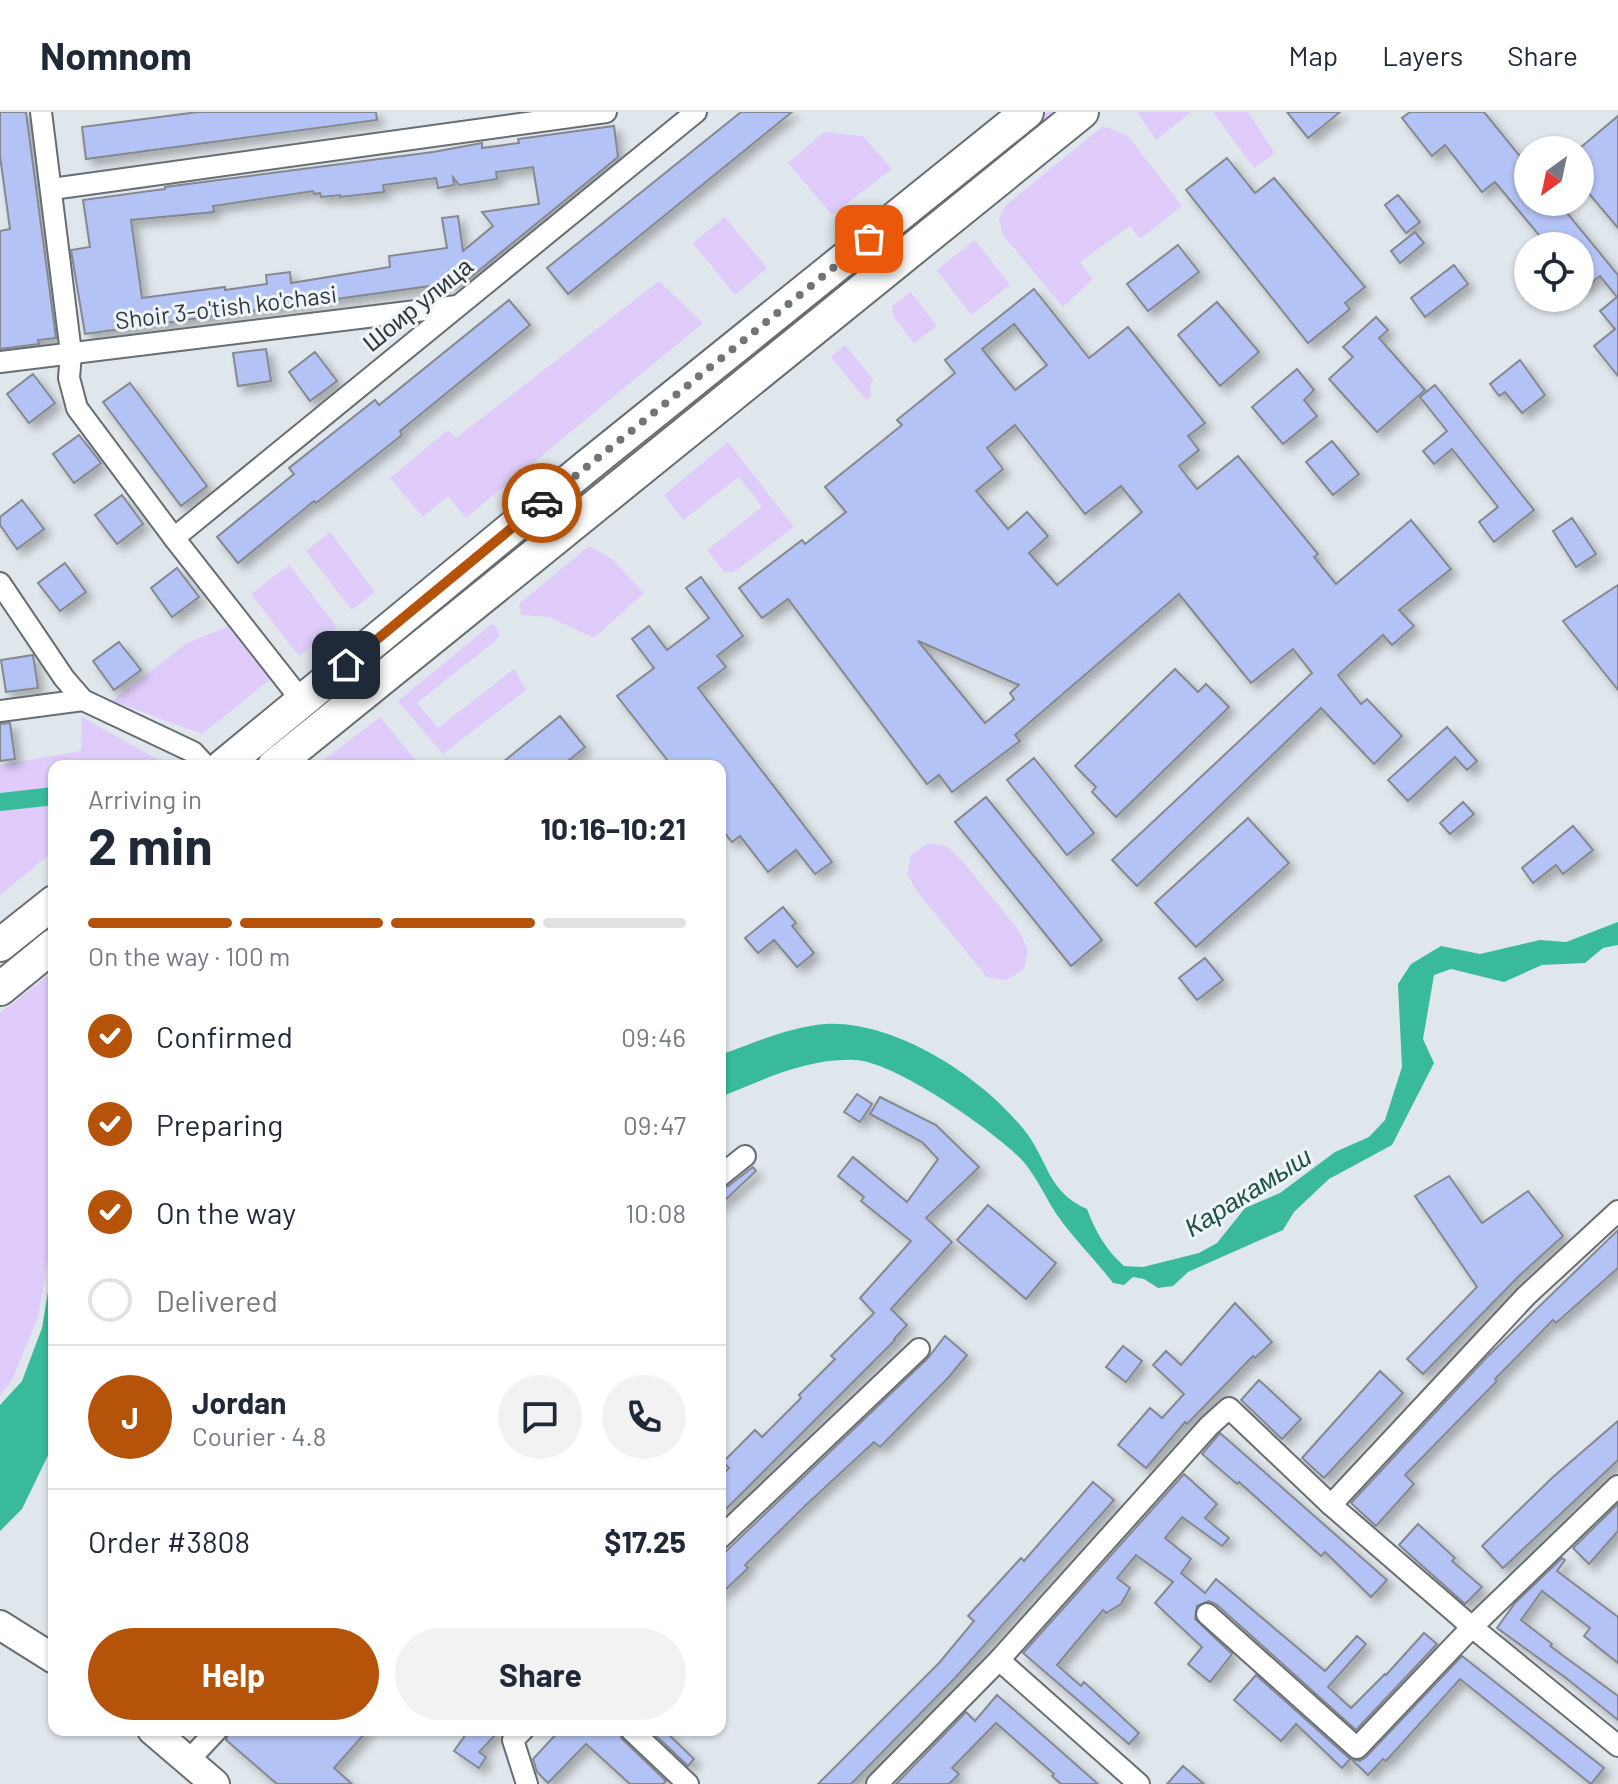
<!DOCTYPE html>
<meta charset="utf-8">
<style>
body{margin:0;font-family:Barlow,sans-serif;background:#f2f2f3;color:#1f2937;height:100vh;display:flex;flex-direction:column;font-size:30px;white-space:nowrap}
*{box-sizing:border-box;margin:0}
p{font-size:26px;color:#747a83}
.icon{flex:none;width:44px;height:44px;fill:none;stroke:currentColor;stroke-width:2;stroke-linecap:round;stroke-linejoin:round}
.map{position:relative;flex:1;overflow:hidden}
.side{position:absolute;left:48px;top:648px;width:678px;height:976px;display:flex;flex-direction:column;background:#fff;border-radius:16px;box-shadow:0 2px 6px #0004}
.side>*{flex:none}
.needle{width:52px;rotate:213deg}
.buttons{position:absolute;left:1514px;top:24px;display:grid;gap:16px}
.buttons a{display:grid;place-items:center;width:80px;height:80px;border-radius:50%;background:#fff;box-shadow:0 2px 6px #0004;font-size:40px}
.pin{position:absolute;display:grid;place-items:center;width:68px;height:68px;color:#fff;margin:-34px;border-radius:16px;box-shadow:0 4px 12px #0006}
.courier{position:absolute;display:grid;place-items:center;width:80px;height:80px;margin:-40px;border:6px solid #b45309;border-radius:50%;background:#fff;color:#222;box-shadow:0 2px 10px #0007}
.headline em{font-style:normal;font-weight:700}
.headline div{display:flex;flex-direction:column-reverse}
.headline{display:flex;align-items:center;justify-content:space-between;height:136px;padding:0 40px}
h1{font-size:52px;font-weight:700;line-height:60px}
.bar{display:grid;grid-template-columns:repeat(4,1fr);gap:12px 8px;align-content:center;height:96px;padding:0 40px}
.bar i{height:10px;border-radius:6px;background:#e0e1e3}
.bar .on{background:#b45309}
.bar p{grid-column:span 4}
.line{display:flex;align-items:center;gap:20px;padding:0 40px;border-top:2px solid #e0e1e3}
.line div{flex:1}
.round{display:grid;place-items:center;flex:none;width:84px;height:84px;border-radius:42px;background:#f2f2f3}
ol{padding:0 40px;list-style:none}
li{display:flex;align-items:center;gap:24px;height:88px}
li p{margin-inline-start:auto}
li .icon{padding:8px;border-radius:50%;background:#b45309;color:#fff;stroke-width:4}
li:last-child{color:#747a83}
li i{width:44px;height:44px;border:4px solid #e0e1e3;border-radius:50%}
.action{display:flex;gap:16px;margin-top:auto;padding:16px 40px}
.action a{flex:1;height:92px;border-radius:48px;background:#b45309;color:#fff;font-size:32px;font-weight:700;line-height:92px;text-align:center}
.action a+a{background:#f2f2f3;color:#1f2937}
header{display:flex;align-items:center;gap:48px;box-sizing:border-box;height:112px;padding:0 40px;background:#fff;border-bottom:2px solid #e0e1e3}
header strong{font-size:38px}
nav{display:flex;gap:44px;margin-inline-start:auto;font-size:28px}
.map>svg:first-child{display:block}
.green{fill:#dfccfb}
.water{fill:#39bb9b}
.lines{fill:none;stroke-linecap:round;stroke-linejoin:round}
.canal{stroke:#39bb9b;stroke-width:18}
.building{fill:#b3c3f5;stroke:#86888f;stroke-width:2;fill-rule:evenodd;filter:url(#shadow)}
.minor-casing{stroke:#676d71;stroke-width:24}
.secondary-casing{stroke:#676d71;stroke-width:32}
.trunk-casing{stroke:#676d71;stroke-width:36}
.minor{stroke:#fff;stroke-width:20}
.secondary{stroke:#fff;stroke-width:28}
.trunk{stroke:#fff;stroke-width:32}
.done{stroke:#707578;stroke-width:8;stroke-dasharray:0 14.4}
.route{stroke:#b45309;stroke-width:10}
.labels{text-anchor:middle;stroke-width:6;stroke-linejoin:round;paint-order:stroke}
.street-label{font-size:24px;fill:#343739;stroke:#edf5fa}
.water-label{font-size:26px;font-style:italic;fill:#205346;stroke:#edf5fa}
</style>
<header>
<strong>Nomnom</strong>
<nav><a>Map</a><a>Layers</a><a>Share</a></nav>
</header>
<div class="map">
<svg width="1618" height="1672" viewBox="0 0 1618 1672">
<defs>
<filter id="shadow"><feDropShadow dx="6" dy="6" stdDeviation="4" flood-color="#0004"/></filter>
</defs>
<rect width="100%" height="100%" fill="#e0e7ec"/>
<!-- green -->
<g class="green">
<polygon points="1047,0 1063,0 669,317 846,162"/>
<polygon points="1137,0 1191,0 1156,28"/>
<polygon points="1213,0 1248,0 1275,41 1254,56"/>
<polygon points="1103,14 1128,24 1182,94 1140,127 1130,114 1080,150 1093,167 1063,195 1003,123 999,107 1005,94"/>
<polygon points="824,20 863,24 892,57 832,103 788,51"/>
<polygon points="725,105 767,156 735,183 693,131"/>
<polygon points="975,128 1010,173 971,203 937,158"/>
<polygon points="659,169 703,211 466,406 448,384 423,405 390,366 448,318 456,326"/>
<polygon points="911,180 937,214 914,231 893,204 892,194"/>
<polygon points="845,233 873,267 870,275 871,284 866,288 831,245"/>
<polygon points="728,330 794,415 734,460 724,460 707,438 762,395 739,365 683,408 664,383"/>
<polygon points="330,420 375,480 352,498 306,439"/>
<polygon points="589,434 612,447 644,481 594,526 549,505 521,503 519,492"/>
<polygon points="289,453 337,515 299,544 251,482"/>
<polygon points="493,511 500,523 494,530 417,591 438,616 514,557 526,578 443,642 398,589"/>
<polygon points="229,514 273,565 202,622 112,589 187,531"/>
<polygon points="82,605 164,651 160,654 54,654 54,739 0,783 0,653 81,639"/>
<polygon points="380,605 421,654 316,654"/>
<polygon points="928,731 948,735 963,750 1018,817 1028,837 1024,857 1007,868 987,865 918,781 907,763 911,743"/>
<polygon points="54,859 54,1113 38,1205 11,1270 0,1283 0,901"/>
</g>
<!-- water -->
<g class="water">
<path d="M1618,810V833L1603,836L1585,851L1542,853L1504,870L1451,857L1434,863L1423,927L1434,951L1392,1033L1329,1067L1294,1100L1283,1118L1188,1160L1173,1174L1158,1176L1144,1167L1133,1165L1124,1173L1113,1171C1097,1150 1078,1131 1062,1110C1047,1090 1038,1066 1022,1048C994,1019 894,949 855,948C807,946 763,968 720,985V943C754,931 789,915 825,912C897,908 987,968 1028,1023C1049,1053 1049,1080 1087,1097C1096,1120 1105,1137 1124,1154L1143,1155L1199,1141L1217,1131L1245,1096L1280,1081L1335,1040L1369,1025L1385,1008L1402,955L1398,872L1411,852L1441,834L1480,842L1540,828L1566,830Z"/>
<polygon points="54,1143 54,1331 22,1397 0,1419 0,1293 22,1269 42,1216"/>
</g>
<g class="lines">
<!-- canal -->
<polyline class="canal" points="0,690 54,684"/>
</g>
<!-- building -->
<g class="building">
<polygon points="0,0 26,0 56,226 38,228 39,232 0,237 0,119 10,117 0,44"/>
<polygon points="198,0 376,0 377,8 86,47 82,15"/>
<polygon points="741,0 792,0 568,182 547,156"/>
<polygon points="1287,0 1340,0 1308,26"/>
<polygon points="1410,0 1484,0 1528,54 1528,90 1558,90 1618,163 1618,264 1594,234 1615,217 1600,199 1617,185 1600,164 1580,180 1580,134 1548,134 1495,70 1482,80 1445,33 1432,44 1402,6"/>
<polygon points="1618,4 1618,116 1580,71 1580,36"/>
<path d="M614,14L618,45L466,169L85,222L71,138L90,135L83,88L165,77V75L433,40L482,31V36L519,31L518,27ZM533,55L539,92L482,100L493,114L463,139L458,104L442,106L447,136L389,144L390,155L291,171L290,160L266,163L267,172L225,178V175L142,186L131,108L214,100L213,94L313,79L314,82L320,81L321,85L340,83V85L384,80L383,73L436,66L438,76L454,73L453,65L459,73L497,67L496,60Z"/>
<polygon points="1227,46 1255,81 1274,66 1365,175 1345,191 1350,197 1308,231 1186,78"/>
<polygon points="1398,83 1420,110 1406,121 1385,93"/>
<polygon points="1415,120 1424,131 1400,151 1391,139"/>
<polygon points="1178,133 1199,160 1148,199 1127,172"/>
<polygon points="1454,153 1468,172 1425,205 1411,186"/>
<path d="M1034,177L1089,246L1128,215L1205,311L1188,324L1199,338L1179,354L1197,377L1238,344L1318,442L1314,445L1336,472L1411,408L1451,457L1399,498L1414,514L1392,533L1383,523L1338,563L1361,592L1367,587L1402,624L1374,652L1321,596L1137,774L1112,748L1312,561L1293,537L1251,571L1179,482L1015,623L1020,629L952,680L939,663L927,672L788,487L762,506L739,476L802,428L805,432L846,400L825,375L902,313L897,308L955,261L945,248ZM1014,212L1047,253L1015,278L982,237ZM1015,313L1085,402L1121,374L1142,400L1057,473L1029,441L1048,424L1027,400L1008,417L976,379L1003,357L987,336ZM918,529L1019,573L1010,581L1014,587L985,611Z"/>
<polygon points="509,188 530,213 400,319 402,323 316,391 314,389 238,451 217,425 294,362 289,356 375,288 379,293"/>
<polygon points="1217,190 1259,240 1220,274 1178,223"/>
<polygon points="1376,205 1388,218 1379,226 1425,278 1377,320 1329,267 1353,245 1343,235"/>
<polygon points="266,237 271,269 238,274 233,241"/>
<polygon points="315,240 337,269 310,289 289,260"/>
<polygon points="1520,248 1545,283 1522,301 1505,280 1499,284 1490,272"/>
<polygon points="1297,257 1314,278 1304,288 1317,304 1283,332 1252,295"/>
<polygon points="33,262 55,291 29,311 7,282"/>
<polygon points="130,271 207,374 181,394 103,290"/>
<polygon points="1435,273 1534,398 1494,430 1479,410 1498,395 1452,337 1434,352 1423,339 1447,319 1420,285"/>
<polygon points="79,323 101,351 74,371 53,342"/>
<polygon points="1332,329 1359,362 1333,383 1306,350"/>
<polygon points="122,383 143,412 117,432 95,403"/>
<polygon points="22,388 44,417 17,437 0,413 0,405"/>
<polygon points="1572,406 1596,442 1576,455 1553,419"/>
<polygon points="65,451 86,480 60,499 38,471"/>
<polygon points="177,456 199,485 172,505 151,476"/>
<polygon points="701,465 743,524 717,544 726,555 698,576 832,750 815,762 796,738 768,760 740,724 732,730 720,715 720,654 672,654 617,584 654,556 632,527 649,514 667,538 709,506 686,476"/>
<polygon points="1618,473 1618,578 1563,509"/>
<polygon points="119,530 141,558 114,578 93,549"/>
<polygon points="33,543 38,576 6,580 1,548"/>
<polygon points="1175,557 1198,580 1206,572 1229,595 1116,705 1092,680 1096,675 1075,654"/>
<polygon points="560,604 585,635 562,654 498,654"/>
<polygon points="10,611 15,647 0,649 0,612"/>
<polygon points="1447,615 1477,649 1467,658 1455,645 1408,689 1388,668"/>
<polygon points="1034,646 1094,721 1067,743 1007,668"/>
<polygon points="986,685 1102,828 1071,854 955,710"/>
<polygon points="1463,690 1474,702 1450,722 1440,711"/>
<polygon points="1248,706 1289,751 1196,835 1155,791"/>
<polygon points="1573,714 1593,738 1563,762 1556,753 1533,771 1522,756"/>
<polygon points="783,795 796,811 792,814 814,841 797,855 774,828 758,841 745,826"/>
<polygon points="1205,846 1223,868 1197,888 1179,866"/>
<polygon points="857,982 872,992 860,1010 844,1000"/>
<polygon points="880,985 936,1013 979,1055 926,1106 952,1130 891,1197 907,1213 894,1227 895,1228 720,1403 720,1365 729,1356 723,1350 755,1318 762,1325 801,1286 799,1283 835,1247 831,1244 874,1201 860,1186 911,1129 861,1089 864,1085 838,1064 853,1045 907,1090 938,1047 922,1030 870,1002"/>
<polygon points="753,1055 756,1059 720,1093 720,1077 728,1074"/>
<polygon points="1449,1064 1482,1111 1528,1079 1563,1124 1519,1164 1423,1262 1407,1247 1477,1175 1415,1084"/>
<polygon points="988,1093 1056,1151 1026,1187 957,1128"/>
<polygon points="1618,1118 1618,1156 1556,1211 1553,1208 1495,1267 1497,1269 1405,1363 1414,1372 1376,1414 1351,1391 1486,1246"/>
<polygon points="1235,1191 1272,1230 1255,1246 1253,1244 1187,1312 1185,1310 1146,1356 1118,1333 1150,1296 1162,1306 1184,1282 1153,1253 1166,1239 1181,1253"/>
<polygon points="945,1224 967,1243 948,1266 880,1335 874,1330 806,1393 745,1453 748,1456 720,1483 720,1445 928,1246"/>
<polygon points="1123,1234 1142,1249 1126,1270 1106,1255"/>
<polygon points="1380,1259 1403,1281 1324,1366 1302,1346"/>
<polygon points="1259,1268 1301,1307 1282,1327 1241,1288"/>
<polygon points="1618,1309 1618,1348 1503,1456 1482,1434 1553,1365"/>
<polygon points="1220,1321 1387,1468 1371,1485 1325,1440 1321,1444 1239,1370 1237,1372 1202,1342"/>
<polygon points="1184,1362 1217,1392 1205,1406 1229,1426 1222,1434 1182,1405 1165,1426 1191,1447 1181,1461 1205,1481 1216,1467 1325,1559 1357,1524 1366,1532 1328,1575 1351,1596 1385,1562 1386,1563 1424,1521 1437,1532 1356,1618 1216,1492 1209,1489 1197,1494 1195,1507 1232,1542 1210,1570 1188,1552 1202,1535 1155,1491 1173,1470 1136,1443 1117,1466 1130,1476 1121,1492 1106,1501 1103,1498 1057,1553 1081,1574 1084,1570 1139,1621 1129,1632 1023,1541"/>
<polygon points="1093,1370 1114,1388 955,1566 851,1672 818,1672 939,1551 974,1509 968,1504 1021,1446 1024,1449"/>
<polygon points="1618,1392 1618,1419 1589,1452 1573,1436"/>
<polygon points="1418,1412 1455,1446 1452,1449 1482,1475 1465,1492 1399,1433"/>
<polygon points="1562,1446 1565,1448 1557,1459 1618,1505 1618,1551 1584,1524 1590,1516 1542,1479 1521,1508 1552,1532 1550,1534 1618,1584 1618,1608 1566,1566 1497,1516 1515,1491"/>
<polygon points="1462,1544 1604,1656 1591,1672 1460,1567 1386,1649 1383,1647 1368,1663 1351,1647 1360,1649 1366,1645"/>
<polygon points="1256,1563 1350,1647 1342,1656 1296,1612 1281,1629 1234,1588"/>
<polygon points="997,1583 1098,1672 1061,1672 1052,1664 1054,1662 996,1611 952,1656 959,1662 949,1672 896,1672 966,1600 975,1609"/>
<polygon points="230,1618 368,1618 334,1656 352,1672 277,1672 226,1628"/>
<polygon points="469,1618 500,1618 479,1640 486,1645 479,1656 454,1639"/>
<polygon points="560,1618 618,1618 622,1627 666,1669 663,1672 630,1672 586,1632 548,1671 537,1660 533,1647"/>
<polygon points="650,1618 664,1618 694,1647 688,1654"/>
<polygon points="1183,1654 1204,1672 1167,1672"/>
</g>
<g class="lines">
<!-- minor casing -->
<g class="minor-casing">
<g id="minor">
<polyline points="41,0 71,241 69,266 77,296 174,426 302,589"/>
<polyline points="52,77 606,0"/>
<polyline points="0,250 457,194"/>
<polyline points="174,426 696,0"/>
<polyline points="0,471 64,566 83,588 193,640 206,654"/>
<polyline points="0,599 83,588"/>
<polyline points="720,1064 745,1044"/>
<polyline points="1331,1393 1526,1184 1618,1099"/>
<polyline points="720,1426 919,1237"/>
<polyline points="1207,1502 1357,1636 1472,1515 1618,1374"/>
<polyline points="999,1548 1139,1672"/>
<polyline points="523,1618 513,1628 527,1672"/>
<polyline points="631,1618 688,1672"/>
<polyline points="188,1649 217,1618"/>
<polyline points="877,1672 999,1548 1209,1314 1229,1296 1331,1393 1472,1515 1618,1634"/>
</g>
</g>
<!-- secondary casing -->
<g class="secondary-casing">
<g id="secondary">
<polyline points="0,1513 54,1547"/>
<polyline points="152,1618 215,1672"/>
</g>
</g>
<!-- trunk casing -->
<g class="trunk-casing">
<g id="trunk">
<polyline points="223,654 586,355 1027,0"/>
<polyline points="274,654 1082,0"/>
<polyline points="0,833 54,790"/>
<polyline points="0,877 54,833"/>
</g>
</g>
<!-- minor -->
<use href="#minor" class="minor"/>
<!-- secondary -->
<use href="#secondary" class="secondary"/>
<!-- trunk -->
<use href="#trunk" class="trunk"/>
</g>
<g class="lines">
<!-- done -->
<polyline class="done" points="542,391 869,127"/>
<!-- route -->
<polyline class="route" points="346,553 542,391"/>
</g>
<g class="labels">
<!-- street labels -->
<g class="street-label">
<text transform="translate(418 193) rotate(-39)" y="8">Шоир улица</text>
<text transform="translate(226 196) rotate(-7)" y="8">Shoir 3-o'tish ko'chasi</text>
</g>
<!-- water labels -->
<g class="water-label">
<text transform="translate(1248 1080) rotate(-32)" y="9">Каракамыш</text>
</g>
</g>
</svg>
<div class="buttons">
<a><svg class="needle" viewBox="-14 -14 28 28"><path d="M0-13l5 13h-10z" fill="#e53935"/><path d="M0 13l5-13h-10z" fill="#747a83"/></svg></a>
<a><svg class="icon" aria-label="locate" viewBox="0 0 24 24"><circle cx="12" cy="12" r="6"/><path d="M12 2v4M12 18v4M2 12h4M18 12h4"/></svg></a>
</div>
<div class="pin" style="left:869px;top:127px;background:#ea580c"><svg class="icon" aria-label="bag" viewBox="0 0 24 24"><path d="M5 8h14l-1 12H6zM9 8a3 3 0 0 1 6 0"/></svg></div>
<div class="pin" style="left:346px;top:553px;background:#1f2937"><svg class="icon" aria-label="home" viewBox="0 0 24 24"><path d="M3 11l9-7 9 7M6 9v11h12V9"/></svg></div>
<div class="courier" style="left:542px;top:391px"><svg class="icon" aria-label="car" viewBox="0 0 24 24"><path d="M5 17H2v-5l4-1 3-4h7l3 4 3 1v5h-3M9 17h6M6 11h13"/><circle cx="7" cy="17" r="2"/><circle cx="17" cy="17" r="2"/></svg></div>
<section class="side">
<div class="headline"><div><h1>2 min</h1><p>Arriving in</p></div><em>10:16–10:21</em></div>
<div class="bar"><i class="on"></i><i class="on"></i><i class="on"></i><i></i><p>On the way · 100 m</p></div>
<ol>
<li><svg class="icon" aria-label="check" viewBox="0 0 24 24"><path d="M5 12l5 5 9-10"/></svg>Confirmed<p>09:46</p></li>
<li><svg class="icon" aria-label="check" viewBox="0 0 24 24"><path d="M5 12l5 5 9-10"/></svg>Preparing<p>09:47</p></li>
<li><svg class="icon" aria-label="check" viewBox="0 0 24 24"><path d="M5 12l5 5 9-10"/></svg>On the way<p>10:08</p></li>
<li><i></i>Delivered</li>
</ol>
<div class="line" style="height:144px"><b class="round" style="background:#b45309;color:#fff">J</b><div><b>Jordan</b><p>Courier · 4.8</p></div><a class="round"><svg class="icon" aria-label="chat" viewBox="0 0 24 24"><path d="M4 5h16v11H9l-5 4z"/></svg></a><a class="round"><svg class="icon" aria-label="phone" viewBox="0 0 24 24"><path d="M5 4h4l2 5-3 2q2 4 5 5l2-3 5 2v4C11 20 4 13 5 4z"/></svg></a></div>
<div class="line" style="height:104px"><div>Order #3808</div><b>$17.25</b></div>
<div class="action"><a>Help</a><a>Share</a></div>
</section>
</div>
